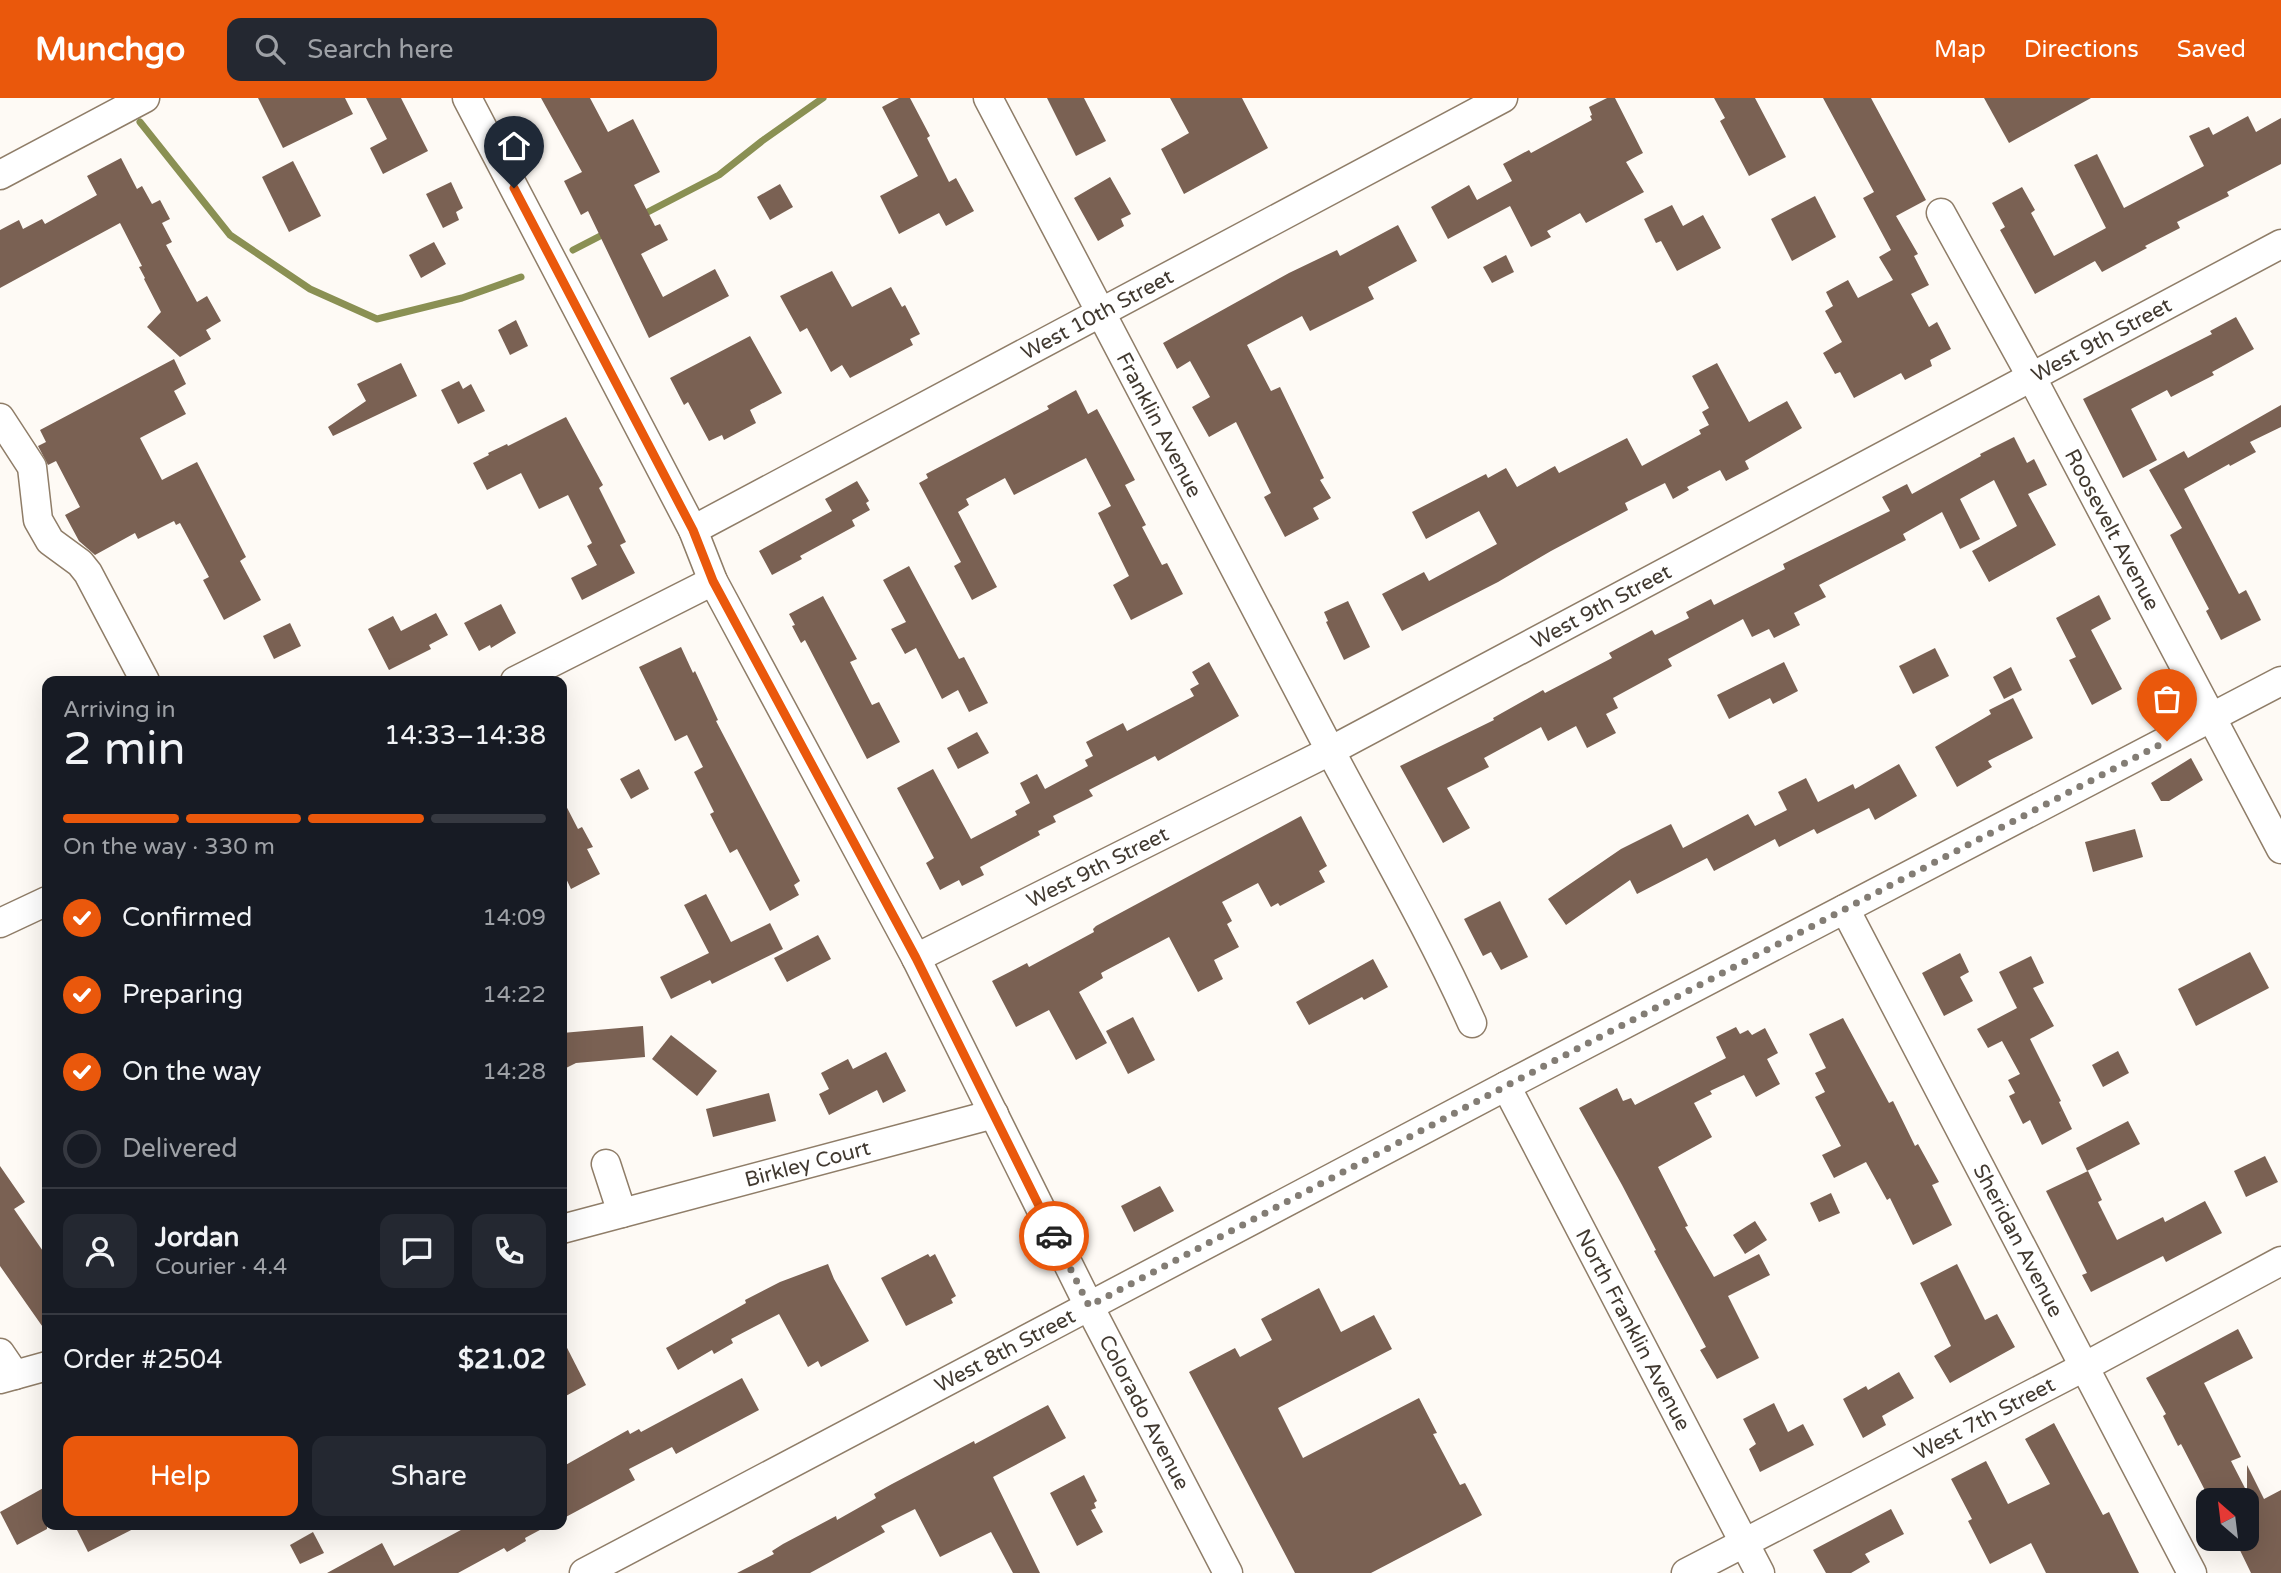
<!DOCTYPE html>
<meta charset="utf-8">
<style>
body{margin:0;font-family:"Varela Round",sans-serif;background:#242831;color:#f1f3f6;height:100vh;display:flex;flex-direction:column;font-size:26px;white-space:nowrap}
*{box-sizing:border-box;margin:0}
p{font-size:23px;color:#9ea1a6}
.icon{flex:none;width:38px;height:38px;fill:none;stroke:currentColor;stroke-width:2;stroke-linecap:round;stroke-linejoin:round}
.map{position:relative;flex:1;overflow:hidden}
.details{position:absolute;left:42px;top:578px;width:525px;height:854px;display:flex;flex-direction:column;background:#171b24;border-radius:14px;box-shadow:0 7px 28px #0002}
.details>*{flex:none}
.needle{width:46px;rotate:332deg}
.buttons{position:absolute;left:2196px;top:1390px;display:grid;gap:14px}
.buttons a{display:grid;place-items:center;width:63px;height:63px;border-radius:14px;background:#171b24;box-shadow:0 7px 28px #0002;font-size:35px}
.pin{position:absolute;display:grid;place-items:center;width:60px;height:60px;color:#fff;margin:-72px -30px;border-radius:50% 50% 50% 0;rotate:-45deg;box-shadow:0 0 7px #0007}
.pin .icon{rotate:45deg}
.courier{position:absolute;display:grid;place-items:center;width:70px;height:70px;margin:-35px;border:5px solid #ea580c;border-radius:50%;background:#fff;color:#222;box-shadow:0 2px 9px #0007}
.overview em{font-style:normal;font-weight:600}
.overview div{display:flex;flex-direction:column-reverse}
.overview{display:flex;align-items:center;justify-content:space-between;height:119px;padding:0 21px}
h1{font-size:46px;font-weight:600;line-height:52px}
.bar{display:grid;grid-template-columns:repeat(4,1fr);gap:10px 7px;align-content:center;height:84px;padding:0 21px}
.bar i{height:9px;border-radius:5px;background:#363941}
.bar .current{background:#ea580c}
.bar p{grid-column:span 4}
.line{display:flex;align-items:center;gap:18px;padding:0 21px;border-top:2px solid #363941}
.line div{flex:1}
.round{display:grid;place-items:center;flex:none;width:74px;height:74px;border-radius:14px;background:#242831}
ol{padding:0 21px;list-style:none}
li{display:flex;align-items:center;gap:21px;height:77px}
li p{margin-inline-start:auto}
li .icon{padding:7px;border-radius:50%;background:#ea580c;color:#fff;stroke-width:4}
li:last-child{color:#9ea1a6}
li i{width:38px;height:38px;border:4px solid #363941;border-radius:50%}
.action{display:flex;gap:14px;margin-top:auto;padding:14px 21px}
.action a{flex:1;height:80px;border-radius:14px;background:#ea580c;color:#fff;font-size:28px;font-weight:600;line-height:80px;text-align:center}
.action a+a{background:#242831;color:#f1f3f6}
header{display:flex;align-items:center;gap:42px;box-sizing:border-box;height:98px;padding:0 35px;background:#ea580c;color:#fff}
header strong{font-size:33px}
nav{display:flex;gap:38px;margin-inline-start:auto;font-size:24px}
.search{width:490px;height:63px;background:#242831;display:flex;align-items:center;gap:18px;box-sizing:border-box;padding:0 24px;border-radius:14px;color:#9ea1a6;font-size:26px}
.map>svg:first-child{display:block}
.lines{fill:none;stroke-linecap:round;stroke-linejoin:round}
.stream{stroke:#8a9053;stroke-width:7}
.building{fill:#7a6153}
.street-casing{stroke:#8f7d68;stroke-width:31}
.street{stroke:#fff;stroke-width:28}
.done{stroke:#837d75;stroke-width:7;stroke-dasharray:0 12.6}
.route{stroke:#ea580c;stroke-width:9}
.labels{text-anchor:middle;stroke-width:7;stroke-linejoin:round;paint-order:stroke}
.street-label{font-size:21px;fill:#413930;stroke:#fff}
</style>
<header>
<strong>Munchgo</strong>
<div class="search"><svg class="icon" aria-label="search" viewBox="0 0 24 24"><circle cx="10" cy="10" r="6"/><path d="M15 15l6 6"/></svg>Search here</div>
<nav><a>Map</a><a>Directions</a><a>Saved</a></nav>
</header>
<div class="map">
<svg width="2281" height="1475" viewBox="0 0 2281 1475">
<rect width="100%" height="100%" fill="#fefaf5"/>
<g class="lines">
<!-- stream -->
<g class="stream">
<polyline points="140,24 230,137 310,191 377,221 462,200 521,179"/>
<polyline points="642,117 719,77 762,43 823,0"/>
<polyline points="573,152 606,135"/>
</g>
</g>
<!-- building -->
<g class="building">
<polygon points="258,0 345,0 353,16 283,50"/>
<polygon points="366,0 401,0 428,53 383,76 370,50 387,41"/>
<polygon points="541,0 590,0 608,34 633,21 660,74 634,87 655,128 660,126 668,142 641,156 663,199 715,171 729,198 649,240 588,113 581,117 564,83 582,74"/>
<polygon points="899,0 910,0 930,38 927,40 949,84 956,80 974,113 946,128 939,115 899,136 880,98 918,78 882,9"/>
<polygon points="1047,0 1084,0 1106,43 1076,58"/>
<polygon points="1170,0 1242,0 1268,50 1184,96 1161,51 1189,35"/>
<polygon points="1607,0 1615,0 1643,55 1626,64 1644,94 1586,125 1580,115 1547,133 1551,139 1531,149 1510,108 1448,141 1431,109 1469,87 1477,102 1512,83 1503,66 1529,52 1531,55 1592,22 1590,18 1592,17 1589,9"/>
<polygon points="1714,0 1755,0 1786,59 1749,78 1720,23 1725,20"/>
<polygon points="1823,0 1871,0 1926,102 1896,118 1918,156 1914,158 1929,187 1911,196 1929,229 1937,224 1951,251 1930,262 1932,268 1905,282 1901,275 1854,300 1840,274 1835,276 1823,255 1842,244 1825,213 1833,208 1826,194 1848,182 1858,200 1893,182 1879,159 1891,152 1863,100 1874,94"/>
<polygon points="1984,0 2091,0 2009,45"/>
<polygon points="2248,18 2256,34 2281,20 2281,66 2227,94 2229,98 2177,124 2180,130 2145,148 2147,150 2102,174 2095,163 2035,196 2000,132 2005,129 1992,105 2022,89 2035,112 2031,115 2054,158 2106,130 2074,67 2097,56 2124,110 2204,68 2189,38 2209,29 2213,37"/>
<polygon points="121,60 137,91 142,88 152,106 160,102 170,121 162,125 172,144 166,147 197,204 207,198 221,223 206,232 211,241 180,259 147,229 161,214 144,181 145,180 139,169 142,168 120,125 0,190 0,132 19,122 23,131 42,121 45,126 97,97 87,78"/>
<polygon points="293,63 321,118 289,134 262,79"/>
<polygon points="1110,79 1131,116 1121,121 1124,128 1098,143 1074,100"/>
<polygon points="451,84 463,110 456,114 459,122 443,130 426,96"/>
<polygon points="780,86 793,109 770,122 757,99"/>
<polygon points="1815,98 1836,139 1792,163 1771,121"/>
<polygon points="1672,107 1683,128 1703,117 1721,150 1677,173 1661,143 1656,145 1644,121"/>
<polygon points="1398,127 1417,163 1368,189 1374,201 1310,233 1302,218 1247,247 1271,293 1280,289 1324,380 1320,382 1331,400 1313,410 1319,421 1285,439 1264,399 1271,395 1236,324 1209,339 1192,309 1210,299 1190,263 1177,271 1163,245 1289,175 1337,152 1340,158"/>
<polygon points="434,144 446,166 421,180 409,157"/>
<polygon points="1506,157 1514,174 1492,185 1483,169"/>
<polygon points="832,173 852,209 891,189 902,209 905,207 920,236 910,241 913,247 850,280 842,267 831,274 807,230 800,234 780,198"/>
<polygon points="2236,219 2254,251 2212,274 2214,277 2171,299 2167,292 2131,311 2157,362 2123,380 2083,301 2212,236 2210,233"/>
<polygon points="516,222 528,248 510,257 498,232"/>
<polygon points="750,238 782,295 750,312 756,325 724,342 722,337 709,343 688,304 684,307 670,280"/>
<polygon points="174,261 186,286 174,293 186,316 140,340 162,382 197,364 246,459 240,463 261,502 224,522 203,482 209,479 180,425 176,427 174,423 138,441 135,435 95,457 79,443 65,417 80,409 56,363 48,367 38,348 46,344 40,332"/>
<polygon points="401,265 417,298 333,338 328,329 366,303 357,286"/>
<polygon points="1717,265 1749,324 1787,303 1802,330 1745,363 1749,371 1726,383 1720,372 1687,389 1689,392 1673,401 1665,385 1625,405 1628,412 1551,453 1498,484 1402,533 1382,496 1424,474 1429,483 1497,446 1479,413 1426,441 1412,414 1486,376 1488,380 1506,370 1517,389 1555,368 1559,375 1627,340 1642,368 1701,336 1699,332 1709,327 1702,314 1709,310 1692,278"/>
<polygon points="459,283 463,291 471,286 485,313 458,326 441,292"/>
<polygon points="1076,292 1088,316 1097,311 1117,348 1135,382 1125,387 1146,427 1142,429 1162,467 1167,465 1183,496 1131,522 1113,487 1129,478 1098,415 1111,408 1086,360 1014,397 1005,380 966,401 969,407 958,414 997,489 972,502 954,468 961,464 919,385 928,380 926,376 1049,311 1047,308"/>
<polygon points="2281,307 2281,329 2250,344 2256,354 2230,368 2229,366 2184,391 2239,496 2246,492 2261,522 2221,542 2206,513 2209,511 2170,437 2182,430 2149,372 2184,353 2188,360"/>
<polygon points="566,319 603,387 599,390 626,444 620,447 635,475 582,502 571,480 597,467 587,448 592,445 568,397 539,411 521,375 487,392 473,365 489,357 488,355 507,346 508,348"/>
<polygon points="2014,339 2027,365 2034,361 2047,387 2028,396 2056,447 1989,484 1972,453 2017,428 1994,382 1960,401 1980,441 1960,451 1942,414 1903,436 1906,442 1819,487 1826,499 1794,515 1800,527 1774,540 1769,531 1752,539 1743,521 1668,561 1672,568 1613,600 1618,610 1606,616 1616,635 1587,650 1576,628 1548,643 1541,629 1484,660 1489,669 1447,690 1470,730 1443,745 1400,668 1494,622 1493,620 1543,592 1545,595 1612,560 1609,555 1652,532 1655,537 1689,520 1686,514 1711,501 1714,507 1785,471 1783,466 1890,413 1882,399 1907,386 1912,396 1981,358 1980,356"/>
<polygon points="857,383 869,403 866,405 870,412 852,422 855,428 800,458 802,461 772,477 759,453 832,413 825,401"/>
<polygon points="909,468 959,561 964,559 988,605 969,614 958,592 942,601 916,550 905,556 891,531 906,524 883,482"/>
<polygon points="2099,497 2111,521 2091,532 2122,591 2092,607 2069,562 2076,559 2056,520"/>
<polygon points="823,498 857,561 850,564 872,607 879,604 900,644 867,661 805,542 801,545 792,528 795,527 789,516"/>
<polygon points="1348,503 1370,549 1344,562 1326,524 1328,523 1324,514"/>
<polygon points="501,506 516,535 491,550 490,547 479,553 464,525"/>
<polygon points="436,515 448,537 429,547 431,551 389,572 368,531 393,518 401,533"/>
<polygon points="290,525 301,548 274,561 263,538"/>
<polygon points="681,549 693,575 695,573 718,622 716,623 800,783 794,787 799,797 770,813 737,751 730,755 710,716 714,714 694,674 703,669 687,637 675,643 639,569"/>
<polygon points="1935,550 1949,578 1913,596 1899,568"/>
<polygon points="1209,564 1239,618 1158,663 1155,658 1089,692 1093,698 1053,718 1056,724 1038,733 1040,737 980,769 984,777 962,788 959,782 940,792 926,765 934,760 897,690 933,671 971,741 1017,717 1015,713 1030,705 1020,685 1037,676 1045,691 1088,668 1085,662 1093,658 1086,644 1123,625 1127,633 1194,598 1190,591 1199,586 1192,574"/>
<polygon points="1784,564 1798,593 1773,606 1770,600 1729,621 1717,597"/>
<polygon points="2011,569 2022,592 2004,601 1993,579"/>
<polygon points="2013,600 2033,640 1988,663 1992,669 1957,689 1935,649 1991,616 1989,612"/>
<polygon points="977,634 989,655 958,671 947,650"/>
<polygon points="2191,660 2203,682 2169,703 2161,703 2151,685"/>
<polygon points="1899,666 1917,698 1875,722 1869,710 1817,736 1814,731 1779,749 1775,741 1714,773 1707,760 1637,796 1630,782 1566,827 1548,801 1621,751 1671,726 1683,750 1748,716 1755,728 1787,712 1778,694 1806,680 1818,704 1853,686 1855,691"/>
<polygon points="639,671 649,691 631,701 620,681"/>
<polygon points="562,700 578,731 582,729 593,749 587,751 600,776 571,791 562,772"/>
<polygon points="1301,718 1327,768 1319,773 1325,784 1280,808 1278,805 1271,809 1258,785 1222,804 1232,823 1227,826 1239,849 1214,862 1223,881 1198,894 1169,839 1101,875 1103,880 1079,894 1107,945 1076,962 1049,912 1016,929 992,883 1027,865 1029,869 1094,834 1093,831 1096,828"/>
<polygon points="2135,731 2143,759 2093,774 2085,744"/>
<polygon points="706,796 731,844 770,825 783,851 712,886 710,882 671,901 660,879 709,855 684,807"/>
<polygon points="1500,803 1528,859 1501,872 1491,854 1483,858 1464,821"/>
<polygon points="818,837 831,861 787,884 774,860"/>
<polygon points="2250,854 2269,890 2196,928 2178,891"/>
<polygon points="1960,855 1969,874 1960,879 1973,903 1944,918 1922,875"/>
<polygon points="2031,858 2044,885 2033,890 2054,928 2030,941 2061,1003 2059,1004 2072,1031 2042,1047 2030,1022 2023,1026 2009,998 2015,995 2008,982 2020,976 2002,943 1988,950 1977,931 2017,910 1999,874"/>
<polygon points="1373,861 1388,889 1364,902 1362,899 1309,927 1296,904"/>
<polygon points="1133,919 1155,962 1128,976 1106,933"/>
<polygon points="1843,920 1889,1005 1893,1003 1915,1048 1918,1046 1939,1084 1932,1087 1952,1127 1913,1147 1890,1100 1887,1102 1866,1064 1834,1080 1822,1057 1841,1048 1815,999 1825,994 1815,975 1826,970 1809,936"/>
<polygon points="643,928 645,959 576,965 562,972 562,935"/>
<polygon points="1736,929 1740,936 1748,932 1752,937 1765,930 1778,955 1767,961 1780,986 1756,999 1744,977 1710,993 1712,996 1694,1005 1712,1039 1658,1069 1688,1128 1685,1129 1714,1179 1759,1156 1770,1177 1728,1198 1759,1260 1717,1281 1700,1252 1706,1249 1654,1153 1656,1152 1622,1087 1579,1010 1617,990 1623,1003 1631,1000 1635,1007 1726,960 1716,939"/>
<polygon points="671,937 717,973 697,998 652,961"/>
<polygon points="2118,953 2129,975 2103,989 2092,967"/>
<polygon points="886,954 906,993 883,1005 877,992 829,1017 819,996 829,991 821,975 848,961 853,971"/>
<polygon points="769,995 776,1023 713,1039 706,1011"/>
<polygon points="2128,1023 2140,1046 2087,1073 2076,1050"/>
<polygon points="2265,1058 2278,1084 2246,1099 2234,1073"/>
<polygon points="0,1068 25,1104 14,1111 47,1159 47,1235 0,1168"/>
<polygon points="2088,1073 2102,1102 2098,1104 2117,1142 2163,1119 2165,1124 2205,1103 2222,1135 2166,1164 2163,1158 2091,1194 2082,1177 2087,1175 2046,1093"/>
<polygon points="1160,1088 1174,1113 1134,1134 1121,1108"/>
<polygon points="1831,1095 1840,1115 1819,1124 1810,1105"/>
<polygon points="1755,1123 1767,1142 1745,1156 1733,1137"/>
<polygon points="928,1156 930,1159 935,1156 956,1198 951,1201 953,1205 906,1228 881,1180"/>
<polygon points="828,1166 834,1181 869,1243 821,1269 818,1263 808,1269 779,1216 731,1241 733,1245 714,1256 712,1252 678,1272 666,1250 746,1205 745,1202 780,1184"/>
<polygon points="1957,1166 1985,1222 1997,1216 2015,1249 1950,1285 1934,1258 1951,1248 1920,1185"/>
<polygon points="1319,1190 1341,1234 1374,1217 1392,1251 1278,1310 1303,1360 1419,1300 1437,1335 1433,1336 1460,1387 1465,1385 1482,1417 1371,1475 1295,1475 1189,1274 1235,1250 1240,1259 1272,1242 1261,1221"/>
<polygon points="2238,1231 2253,1260 2204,1285 2241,1359 2231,1363 2247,1394 2247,1367 2264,1401 2281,1392 2281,1475 2251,1475 2234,1440 2247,1440 2247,1402 2210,1402 2181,1346 2178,1348 2163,1318 2166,1316 2146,1280"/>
<polygon points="562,1240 586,1287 562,1300"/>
<polygon points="1899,1274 1914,1300 1882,1318 1886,1327 1863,1340 1843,1301 1866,1288 1868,1292"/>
<polygon points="742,1280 759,1312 676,1356 672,1349 629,1371 635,1382 562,1421 562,1369 628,1332 630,1336 639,1331 641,1334"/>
<polygon points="1774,1305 1788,1334 1803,1326 1814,1347 1760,1374 1749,1351 1756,1346 1743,1321"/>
<polygon points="1048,1307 1066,1340 993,1379 1040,1475 1013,1475 991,1434 940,1459 915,1411 881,1428 885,1434 810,1475 737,1475 774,1456 772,1453 783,1446 836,1418 837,1422 876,1400 874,1396 892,1386 974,1343 975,1346"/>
<polygon points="2054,1325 2103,1417 2109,1414 2139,1475 2046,1475 2031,1445 1990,1466 1968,1423 1972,1421 1951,1381 1986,1363 2008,1406 2050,1386 2025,1341"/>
<polygon points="1084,1377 1097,1403 1094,1405 1096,1410 1091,1412 1103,1434 1077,1448 1050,1395"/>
<polygon points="47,1388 47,1431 17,1447 0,1414"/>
<polygon points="1891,1411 1904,1436 1865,1456 1870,1464 1851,1475 1826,1475 1813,1452"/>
<polygon points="74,1426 143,1426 88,1454"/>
<polygon points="472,1426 551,1426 525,1440 526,1443 507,1454 504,1450 458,1475 327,1475 382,1445 394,1468"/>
<polygon points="313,1434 324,1455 300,1466 290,1447"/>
</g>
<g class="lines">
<!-- street casing -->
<g class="street-casing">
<g id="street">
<path id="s1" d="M467,0L693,432L713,483L916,860L1089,1208L1228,1475"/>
<path id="s2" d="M988,0C1103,217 1215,436 1330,652C1378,743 1430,831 1472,925"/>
<polyline points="0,77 145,0"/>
<path id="s3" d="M1941,115L2031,278L2281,751"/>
<polyline points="0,320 32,369 38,422 50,443 80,465 88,475 145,583"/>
<path id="s4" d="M693,432L1503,0"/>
<polyline points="515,583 713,483"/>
<path id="s5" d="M1845,811L2192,1475"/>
<polyline points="0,825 47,803"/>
<path id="s6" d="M916,860L1330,653L2281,146"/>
<path id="s7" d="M1506,988L1760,1475"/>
<polyline points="606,1066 622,1115"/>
<path id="s8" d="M562,1131L994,1016"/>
<polyline points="0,1255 15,1277"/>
<polyline points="0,1281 47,1268"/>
<path id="s9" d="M584,1475L1506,988L2281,583"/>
<path id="s10" d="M1686,1475L2084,1269L2281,1163"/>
</g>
</g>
<!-- street -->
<use href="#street" class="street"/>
</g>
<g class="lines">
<!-- done -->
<polyline class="done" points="1054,1138 1089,1208 1506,988 2167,643"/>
<!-- route -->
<polyline class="route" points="514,90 693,432 713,483 916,860 1054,1138"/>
</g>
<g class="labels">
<!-- street labels -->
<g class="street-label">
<text dy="7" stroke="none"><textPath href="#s4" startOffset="458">West 10th Street</textPath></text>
<text dy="7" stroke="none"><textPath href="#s6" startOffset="1337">West 9th Street</textPath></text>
<text dy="7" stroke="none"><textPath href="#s2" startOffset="369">Franklin Avenue</textPath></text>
<text dy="7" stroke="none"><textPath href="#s3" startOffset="360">Roosevelt Avenue</textPath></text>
<text dy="7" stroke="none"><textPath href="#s6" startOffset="770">West 9th Street</textPath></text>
<text dy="7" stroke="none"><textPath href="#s6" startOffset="203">West 9th Street</textPath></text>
<text dy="7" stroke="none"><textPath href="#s8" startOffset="254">Birkley Court</textPath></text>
<text dy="7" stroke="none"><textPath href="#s5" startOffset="374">Sheridan Avenue</textPath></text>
<text dy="7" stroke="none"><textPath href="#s7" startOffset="275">North Franklin Avenue</textPath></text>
<text dy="7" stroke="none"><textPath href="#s9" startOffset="476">West 8th Street</textPath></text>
<text dy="7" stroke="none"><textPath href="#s1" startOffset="1479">Colorado Avenue</textPath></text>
<text dy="7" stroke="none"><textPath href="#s10" startOffset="336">West 7th Street</textPath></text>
</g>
</g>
</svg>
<div class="buttons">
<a><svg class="needle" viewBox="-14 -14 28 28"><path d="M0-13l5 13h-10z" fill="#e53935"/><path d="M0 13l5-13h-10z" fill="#9ea1a6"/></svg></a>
</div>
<div class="pin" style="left:2167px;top:643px;background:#ea580c"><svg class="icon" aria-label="bag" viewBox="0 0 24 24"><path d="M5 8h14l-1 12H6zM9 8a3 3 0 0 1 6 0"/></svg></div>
<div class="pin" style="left:514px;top:90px;background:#1f2937"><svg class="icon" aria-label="home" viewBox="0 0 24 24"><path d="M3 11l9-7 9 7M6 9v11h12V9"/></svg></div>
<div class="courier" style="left:1054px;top:1138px"><svg class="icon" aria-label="car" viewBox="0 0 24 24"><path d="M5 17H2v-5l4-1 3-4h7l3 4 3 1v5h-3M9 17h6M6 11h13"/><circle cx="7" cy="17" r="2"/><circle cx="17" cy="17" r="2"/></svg></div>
<section class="details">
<div class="overview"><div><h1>2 min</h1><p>Arriving in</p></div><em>14:33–14:38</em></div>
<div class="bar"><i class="current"></i><i class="current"></i><i class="current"></i><i></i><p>On the way · 330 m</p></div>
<ol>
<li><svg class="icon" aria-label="check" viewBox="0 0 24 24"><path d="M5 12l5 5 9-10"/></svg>Confirmed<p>14:09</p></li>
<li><svg class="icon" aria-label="check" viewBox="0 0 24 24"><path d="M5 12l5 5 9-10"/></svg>Preparing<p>14:22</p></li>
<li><svg class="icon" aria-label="check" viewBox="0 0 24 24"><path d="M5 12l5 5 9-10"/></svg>On the way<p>14:28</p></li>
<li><i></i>Delivered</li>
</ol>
<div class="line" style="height:126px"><a class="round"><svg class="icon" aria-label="person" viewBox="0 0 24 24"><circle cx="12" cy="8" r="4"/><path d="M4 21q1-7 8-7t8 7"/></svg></a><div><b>Jordan</b><p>Courier · 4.4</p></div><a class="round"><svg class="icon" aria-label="chat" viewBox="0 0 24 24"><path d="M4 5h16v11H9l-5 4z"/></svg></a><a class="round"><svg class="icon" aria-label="phone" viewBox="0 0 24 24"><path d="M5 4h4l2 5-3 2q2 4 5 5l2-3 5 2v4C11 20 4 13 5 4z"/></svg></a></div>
<div class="line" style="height:91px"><div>Order #2504</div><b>$21.02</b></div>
<div class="action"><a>Help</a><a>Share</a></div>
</section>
</div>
